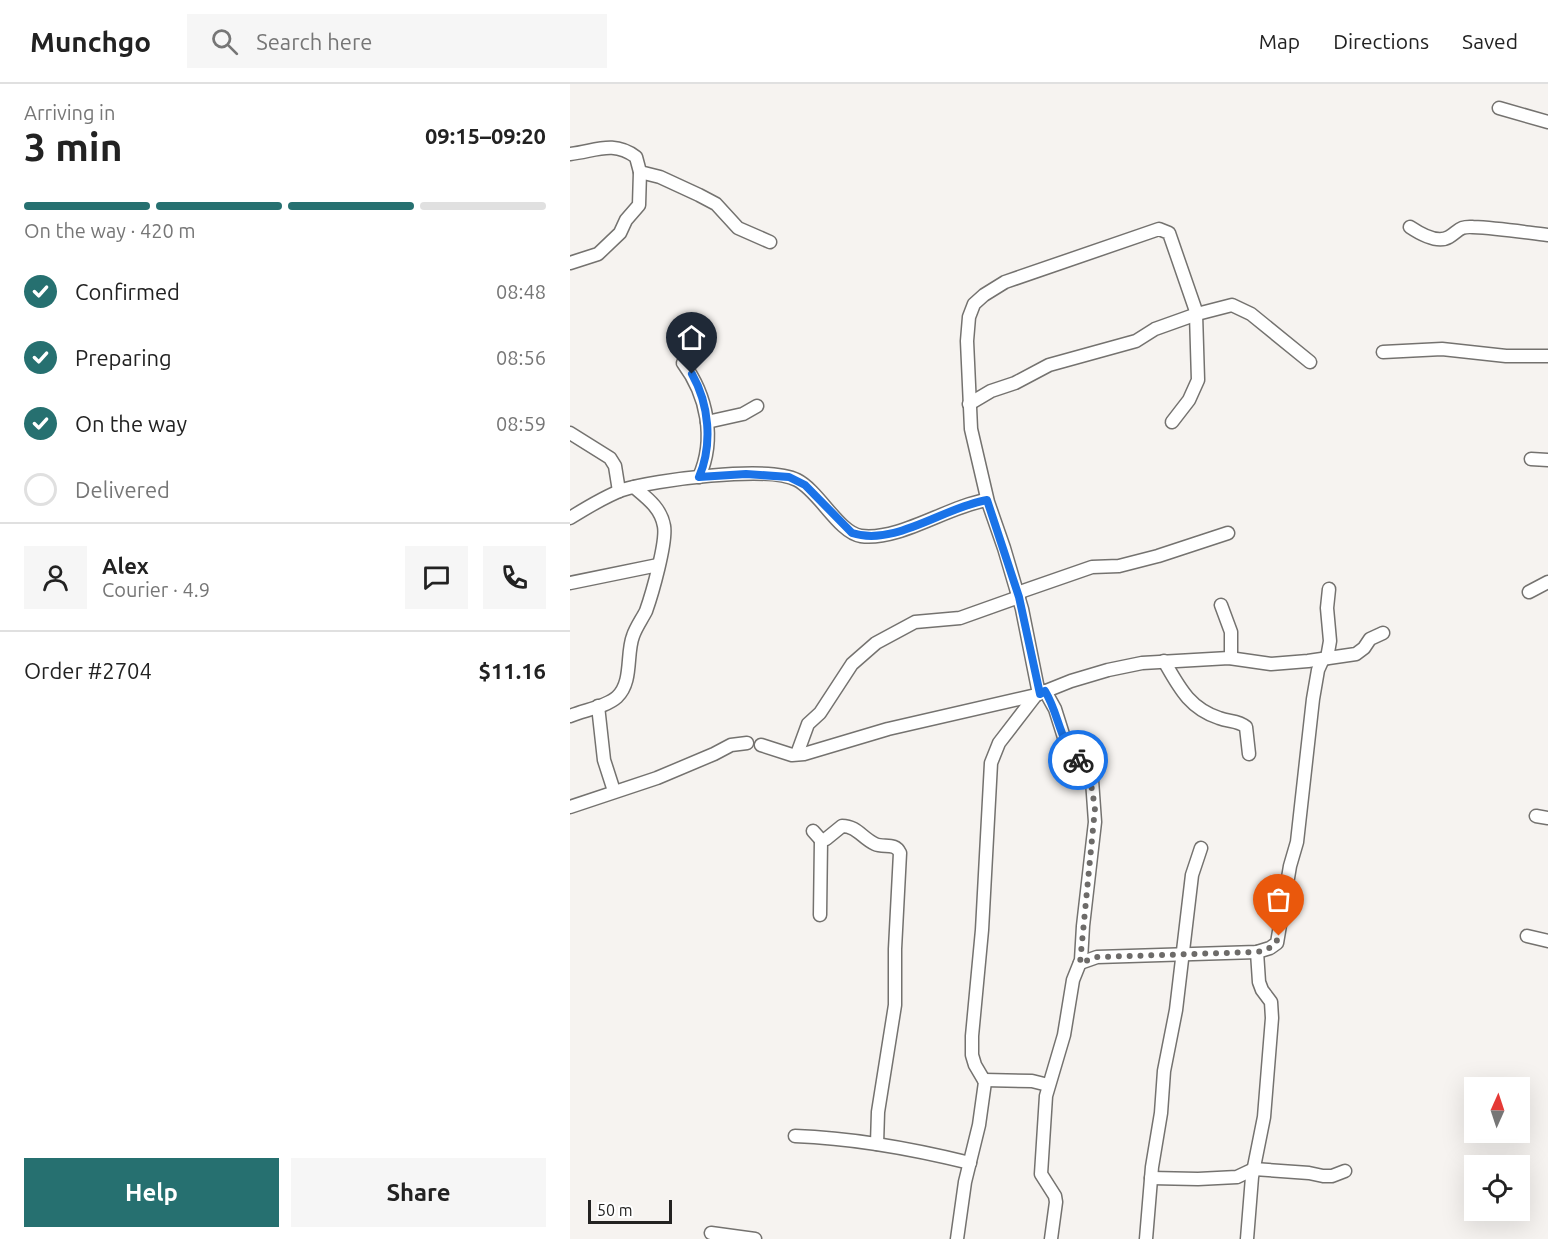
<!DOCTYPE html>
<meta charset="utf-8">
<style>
body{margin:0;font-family:Ubuntu,sans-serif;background:#f6f6f6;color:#222;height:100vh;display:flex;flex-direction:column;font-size:22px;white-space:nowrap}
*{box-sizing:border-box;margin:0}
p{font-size:20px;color:#767676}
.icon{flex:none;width:33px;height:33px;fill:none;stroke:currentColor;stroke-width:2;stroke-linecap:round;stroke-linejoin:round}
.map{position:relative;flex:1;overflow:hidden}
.side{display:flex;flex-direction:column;background:#fff;width:570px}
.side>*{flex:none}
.needle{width:39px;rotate:3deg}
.tools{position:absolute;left:894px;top:993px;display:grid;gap:12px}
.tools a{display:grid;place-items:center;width:66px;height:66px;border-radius:0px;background:#fff;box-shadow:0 6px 24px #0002;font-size:30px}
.scale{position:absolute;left:18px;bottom:15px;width:84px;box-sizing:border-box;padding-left:6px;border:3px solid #232221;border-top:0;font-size:16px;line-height:21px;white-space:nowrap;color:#232221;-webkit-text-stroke:4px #fff;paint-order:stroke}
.pin{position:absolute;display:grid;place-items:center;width:51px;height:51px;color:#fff;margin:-62px -26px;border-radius:50% 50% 50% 0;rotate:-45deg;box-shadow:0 0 6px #0007}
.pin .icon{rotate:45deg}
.courier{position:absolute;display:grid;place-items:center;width:60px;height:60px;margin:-30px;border:4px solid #1a73e8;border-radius:50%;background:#fff;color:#222;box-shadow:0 2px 8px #0007}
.overview em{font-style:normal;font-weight:700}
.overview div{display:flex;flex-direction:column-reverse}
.overview{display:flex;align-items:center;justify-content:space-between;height:102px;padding:0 24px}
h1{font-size:39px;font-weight:700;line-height:45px}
.bar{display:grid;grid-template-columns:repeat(4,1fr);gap:9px 6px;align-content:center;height:72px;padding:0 24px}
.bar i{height:8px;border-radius:4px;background:#e0e0e0}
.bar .on{background:#267070}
.bar p{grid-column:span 4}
.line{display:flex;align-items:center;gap:15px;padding:0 24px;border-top:2px solid #e0e0e0}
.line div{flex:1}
.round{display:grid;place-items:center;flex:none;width:63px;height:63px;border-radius:0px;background:#f6f6f6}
ol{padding:0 24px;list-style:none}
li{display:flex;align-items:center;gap:18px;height:66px}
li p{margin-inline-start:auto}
li .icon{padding:6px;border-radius:50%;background:#267070;color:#fff;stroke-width:4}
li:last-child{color:#767676}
li i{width:33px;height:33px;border:3px solid #e0e0e0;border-radius:50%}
.cta{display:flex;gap:12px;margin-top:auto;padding:12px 24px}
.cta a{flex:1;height:69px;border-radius:0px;background:#267070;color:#fff;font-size:24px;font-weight:700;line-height:69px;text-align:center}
.cta a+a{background:#f6f6f6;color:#222}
header{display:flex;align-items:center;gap:36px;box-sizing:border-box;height:84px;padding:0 30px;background:#fff;border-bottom:2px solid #e0e0e0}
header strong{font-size:28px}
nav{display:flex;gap:33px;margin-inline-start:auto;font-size:21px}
.search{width:420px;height:54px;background:#f6f6f6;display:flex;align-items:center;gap:15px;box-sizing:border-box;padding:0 21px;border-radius:0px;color:#767676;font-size:22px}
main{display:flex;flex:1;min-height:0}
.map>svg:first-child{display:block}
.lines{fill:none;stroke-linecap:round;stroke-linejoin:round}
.minor-casing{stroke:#74726f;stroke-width:15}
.minor{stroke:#fff;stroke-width:12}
.done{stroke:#6d6b69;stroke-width:6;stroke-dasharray:0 10.8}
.route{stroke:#1a73e8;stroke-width:8}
</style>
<header>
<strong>Munchgo</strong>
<div class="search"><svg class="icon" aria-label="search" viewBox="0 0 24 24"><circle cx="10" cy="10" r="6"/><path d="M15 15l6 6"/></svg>Search here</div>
<nav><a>Map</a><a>Directions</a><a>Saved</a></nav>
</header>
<main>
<section class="side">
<div class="overview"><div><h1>3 min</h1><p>Arriving in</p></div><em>09:15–09:20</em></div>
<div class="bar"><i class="on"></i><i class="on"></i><i class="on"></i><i></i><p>On the way · 420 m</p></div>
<ol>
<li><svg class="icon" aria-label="check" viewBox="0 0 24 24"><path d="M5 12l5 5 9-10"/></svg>Confirmed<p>08:48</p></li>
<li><svg class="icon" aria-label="check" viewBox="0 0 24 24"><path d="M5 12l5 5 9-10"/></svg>Preparing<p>08:56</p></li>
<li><svg class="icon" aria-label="check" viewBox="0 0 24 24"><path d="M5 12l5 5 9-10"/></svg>On the way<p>08:59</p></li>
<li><i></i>Delivered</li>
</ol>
<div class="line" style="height:108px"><a class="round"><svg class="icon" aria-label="person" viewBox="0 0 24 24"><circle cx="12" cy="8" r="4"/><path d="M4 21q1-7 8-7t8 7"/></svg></a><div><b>Alex</b><p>Courier · 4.9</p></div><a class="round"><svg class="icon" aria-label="chat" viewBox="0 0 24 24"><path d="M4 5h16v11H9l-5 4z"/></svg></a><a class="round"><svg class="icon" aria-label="phone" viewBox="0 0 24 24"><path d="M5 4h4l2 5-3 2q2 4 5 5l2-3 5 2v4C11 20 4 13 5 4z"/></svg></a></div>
<div class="line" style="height:78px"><div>Order #2704</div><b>$11.16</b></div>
<div class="cta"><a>Help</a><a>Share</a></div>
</section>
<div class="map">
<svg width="978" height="1155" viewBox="0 0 978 1155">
<rect width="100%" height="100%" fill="#f6f3f0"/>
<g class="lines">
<!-- minor casing -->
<g class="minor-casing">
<g id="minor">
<polyline points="929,24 978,38"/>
<path d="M0,70C26,67 43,56 66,73L70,88L90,93L129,111L146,120L168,144L200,158"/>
<path d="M840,143C849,149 867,160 879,153C889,147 889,142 903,143C928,144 953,148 978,151"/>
<polyline points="0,179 28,170 50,149 56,136 69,121 70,88"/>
<polyline points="813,268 872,265 936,272 978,272"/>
<path d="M113,279C137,311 146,355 129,393"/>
<polyline points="399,320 421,307 445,299 479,281 566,257 585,245 627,230 662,221 681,230 740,278"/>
<polyline points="137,338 173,330 187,322"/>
<polyline points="602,338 619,316 628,296 626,230"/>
<polyline points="0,349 40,374 45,382 49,407"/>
<polyline points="961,375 978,376"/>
<path d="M0,434C16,424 34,413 52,406C84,396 198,381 227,396C249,407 269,449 291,452C330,457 378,422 417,416"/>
<polyline points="0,499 88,481"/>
<polyline points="959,508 978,498"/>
<polyline points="447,509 522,483 549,482 588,472 658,449"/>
<polyline points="651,521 661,548 661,574"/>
<polyline points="757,574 760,557 757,524 759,505"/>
<path d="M594,577C609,603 619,624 649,634C659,638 668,636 676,643L679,670"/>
<polyline points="475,607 485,625 497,663 514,681 522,696 525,738 513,842 511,876 503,896 494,951 476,1012 471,1090 485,1112 486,1118 481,1155"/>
<polyline points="469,610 452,525 434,464 418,418 401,345 397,257 399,233 404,220 414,211 435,198 589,145 599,149 627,230"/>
<polyline points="28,622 34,676 44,707"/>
<path d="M0,632C14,626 36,623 47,613C63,598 56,570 63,552C66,543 72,535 76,527C82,510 97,458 94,442C91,424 77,414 64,403"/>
<polyline points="191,661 222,671 234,670 318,645 466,611 501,597 538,586 572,579 659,574 701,580 738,577 786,570 794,564 800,555 813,549"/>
<polyline points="227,670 238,640 250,629 282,580 306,559 345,538 390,534 449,513"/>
<polyline points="0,723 87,694 144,670 161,661 177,659"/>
<polyline points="966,732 978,734"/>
<path d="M243,747L251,756L256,755L272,742C287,742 292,754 305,760C314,764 325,758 330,769L325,865V921L308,1028L307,1060"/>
<polyline points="250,831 251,756"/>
<polyline points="957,852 978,857"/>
<polyline points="510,879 527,873 687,868 700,864 707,859 720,782 727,758 743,615 748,586 753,575"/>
<polyline points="414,996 462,997 478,1001"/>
<path d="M225,1052C284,1054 343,1065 400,1079"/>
<polyline points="581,1094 628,1095 667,1093 684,1085 739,1089 753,1092 762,1092 775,1087"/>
<polyline points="141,1149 185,1155"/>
<polyline points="387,1155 395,1098 409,1041 415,998 405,981 402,971 402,952 412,846 421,679 429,659 466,611"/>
<polyline points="576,1155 582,1083 591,1029 594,987 606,926 622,791 631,764"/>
<polyline points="677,1155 682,1093 694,1033 702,934 701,918 692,906 689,898 687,868"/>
</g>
</g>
<!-- minor -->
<use href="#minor" class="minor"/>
</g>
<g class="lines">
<!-- done -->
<path class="done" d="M508,676L519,688L525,724L510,879L527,873L687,868C697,866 705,863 709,852"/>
<!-- route -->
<path class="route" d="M122,290C139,320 143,360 129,393L176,390L219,393L235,401L282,449C325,463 374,423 417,416L449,513L470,610L475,607C489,630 489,656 508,676"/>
</g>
</svg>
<div class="tools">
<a><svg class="needle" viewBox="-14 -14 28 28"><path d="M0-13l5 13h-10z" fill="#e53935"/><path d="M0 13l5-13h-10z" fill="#767676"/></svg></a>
<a><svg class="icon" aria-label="locate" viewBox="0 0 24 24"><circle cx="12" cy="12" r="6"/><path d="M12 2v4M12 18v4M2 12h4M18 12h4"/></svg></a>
</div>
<div class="scale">50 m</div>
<div class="pin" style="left:709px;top:852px;background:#ea580c"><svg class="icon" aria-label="bag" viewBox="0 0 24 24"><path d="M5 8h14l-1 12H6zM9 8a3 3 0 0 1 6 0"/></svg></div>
<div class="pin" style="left:122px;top:290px;background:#1f2937"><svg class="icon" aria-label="home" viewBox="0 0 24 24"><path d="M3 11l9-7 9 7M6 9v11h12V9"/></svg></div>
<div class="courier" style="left:508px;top:676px"><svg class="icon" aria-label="bike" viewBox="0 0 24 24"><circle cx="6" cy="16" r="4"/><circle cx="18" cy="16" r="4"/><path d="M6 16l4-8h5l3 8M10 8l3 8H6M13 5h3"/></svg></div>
</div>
</main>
